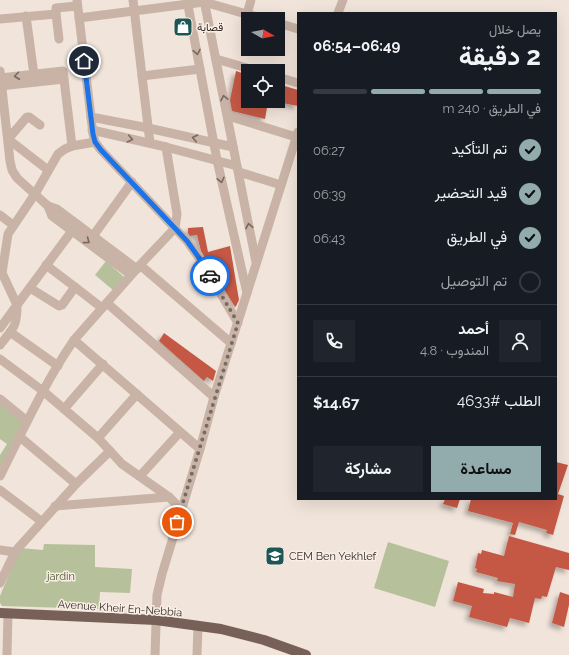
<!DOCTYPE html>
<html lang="ar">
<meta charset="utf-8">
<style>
body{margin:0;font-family:Raleway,Vazirmatn,sans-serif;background:#20242c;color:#f1f3f6;direction:rtl;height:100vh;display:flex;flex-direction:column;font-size:15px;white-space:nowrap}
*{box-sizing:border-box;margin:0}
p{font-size:13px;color:#9ea1a6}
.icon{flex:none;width:22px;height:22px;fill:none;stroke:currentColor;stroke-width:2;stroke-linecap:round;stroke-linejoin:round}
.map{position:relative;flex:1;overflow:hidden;direction:ltr}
.drawer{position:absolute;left:297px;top:12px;width:260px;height:488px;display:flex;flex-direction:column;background:#171b24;border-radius:0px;box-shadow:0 4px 16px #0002;direction:rtl}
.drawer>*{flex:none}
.needle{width:26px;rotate:99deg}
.controls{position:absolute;left:241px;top:12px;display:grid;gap:8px}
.controls a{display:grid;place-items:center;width:44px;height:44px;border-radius:0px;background:#171b24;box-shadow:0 4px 16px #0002;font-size:20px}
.pin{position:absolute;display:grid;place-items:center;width:34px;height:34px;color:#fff;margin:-17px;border:2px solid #fff;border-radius:50%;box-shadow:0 1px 4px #0007}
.courier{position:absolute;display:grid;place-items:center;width:40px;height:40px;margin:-20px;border:3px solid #1a73e8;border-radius:50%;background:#fff;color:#222;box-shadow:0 1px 5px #0007}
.overview em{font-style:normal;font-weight:700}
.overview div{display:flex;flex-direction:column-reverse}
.overview{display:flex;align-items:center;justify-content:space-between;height:68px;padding:0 16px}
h1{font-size:26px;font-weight:700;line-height:30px}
.bar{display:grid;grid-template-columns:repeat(4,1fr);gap:6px 4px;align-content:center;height:48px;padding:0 16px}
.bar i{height:5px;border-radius:3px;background:#363941}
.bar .current{background:#92acae}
.bar p{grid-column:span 4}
.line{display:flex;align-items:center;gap:10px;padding:0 16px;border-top:1px solid #363941}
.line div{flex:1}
.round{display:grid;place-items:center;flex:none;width:42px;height:42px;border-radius:0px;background:#20242c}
ol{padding:0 16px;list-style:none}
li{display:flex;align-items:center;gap:12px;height:44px}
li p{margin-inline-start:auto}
li .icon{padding:4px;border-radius:50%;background:#92acae;color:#111;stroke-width:4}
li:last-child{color:#9ea1a6}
li i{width:22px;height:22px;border:2px solid #363941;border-radius:50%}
.primary-button{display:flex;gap:8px;margin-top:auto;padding:8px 16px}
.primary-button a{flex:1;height:46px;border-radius:0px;background:#92acae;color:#111;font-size:16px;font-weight:700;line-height:46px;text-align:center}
.primary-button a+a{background:#20242c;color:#f1f3f6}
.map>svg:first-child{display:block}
.green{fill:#b6c09b}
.building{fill:#c45945;filter:url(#shadow)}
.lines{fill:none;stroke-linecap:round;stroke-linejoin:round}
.minor{stroke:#c9b3a6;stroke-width:9}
.major{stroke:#776058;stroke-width:10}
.oneway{stroke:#786860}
.done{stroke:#776b66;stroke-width:4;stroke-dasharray:0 7.2}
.route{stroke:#1a73e8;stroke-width:5}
.labels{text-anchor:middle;stroke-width:3;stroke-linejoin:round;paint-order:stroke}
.poi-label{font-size:11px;fill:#352a27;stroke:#f9efe6;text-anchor:start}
.park-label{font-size:11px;fill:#48532b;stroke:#f9efe6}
.street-label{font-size:11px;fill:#352a27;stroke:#f9efe6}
</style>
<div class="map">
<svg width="569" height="655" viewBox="0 0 569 655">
<defs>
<filter id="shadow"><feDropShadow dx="-3.5" dy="3.5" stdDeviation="2" flood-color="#0004"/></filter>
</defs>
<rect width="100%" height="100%" fill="#f1e4da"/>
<!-- green -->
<g class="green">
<polygon points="106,261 124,277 113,290 95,275"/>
<polygon points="0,403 23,422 0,469 0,455 7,444 0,439"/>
<polygon points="388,542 449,561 435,607 374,588"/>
<polygon points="44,544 95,545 95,567 132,569 130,593 100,592 99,609 2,606 0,603 0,596 20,548 43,550"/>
</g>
<!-- building -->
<g class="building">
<polygon points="236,71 248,75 248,101 265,104 264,107 267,108 265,119 232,111 230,100"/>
<polygon points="278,84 298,90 298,106 277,102"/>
<polygon points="203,227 208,252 230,246 239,300 236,306 235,307 201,251 197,235 190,236 188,233 188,228"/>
<polygon points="164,333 216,371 213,381 207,377 204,381 159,341"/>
<polygon points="556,462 568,465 558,494 564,496 553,535 546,533 547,530 519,522 515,535 510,534 513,523 468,511 471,499 556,499"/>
<polygon points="445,499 460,499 457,508 443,504"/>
<polygon points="509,536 569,553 569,570 556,567 547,597 542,596 541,599 535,598 529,623 510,618 507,627 469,617 472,606 453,601 458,582 484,589 483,593 494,594 494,592 513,597 515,584 497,581 498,578 476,572 477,569 475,568 478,553 481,554 482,550 504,556"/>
<polygon points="560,592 569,595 569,605 564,627 552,623"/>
</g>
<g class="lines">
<!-- minor -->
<g class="minor">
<polyline points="77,0 93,134 95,142 101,150 187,241 202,262 238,323"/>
<polyline points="133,0 150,143"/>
<polyline points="187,0 217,160 247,293"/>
<polyline points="204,0 256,262"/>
<polyline points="338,13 343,0"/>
<polyline points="56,14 59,39"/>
<polyline points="247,14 251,0"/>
<polyline points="26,16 35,82"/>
<polyline points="79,18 204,2 264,19"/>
<polyline points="0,19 56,14 56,8 77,6"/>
<polyline points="278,23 298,29"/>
<polyline points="216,59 257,71"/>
<polyline points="0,71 10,161 12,170 17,178 48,206 52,216 131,275"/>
<polyline points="142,76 200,69"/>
<polyline points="278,77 298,83"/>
<polyline points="0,78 63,71 72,146"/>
<polyline points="0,86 64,79"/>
<polyline points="228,116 296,137"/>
<polyline points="91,117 148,128 233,147"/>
<polyline points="40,125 29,117 27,117 8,139 48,170"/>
<polyline points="92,130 166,147 237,166"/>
<polyline points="239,172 281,185"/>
<polyline points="48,206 57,209 137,269"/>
<polyline points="0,215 13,225"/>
<polyline points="93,236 132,182"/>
<polyline points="140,265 231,343"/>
<polyline points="75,287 102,308"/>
<polyline points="30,288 59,306 62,305 75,287 46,265"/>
<polyline points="107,303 214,397"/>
<polyline points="0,328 17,305 2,273 8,234 35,194 58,154 65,149 72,146 95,142"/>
<polyline points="10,332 58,366"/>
<polyline points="74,340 200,449"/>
<path d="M0,345C13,328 17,328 17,305L77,224"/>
<polyline points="0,359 43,391 98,438 122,464 169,497 181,509"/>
<polyline points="0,399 27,421"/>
<polyline points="64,409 103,364"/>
<polyline points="20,437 76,484"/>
<polyline points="98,438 137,394"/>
<path d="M0,476C23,430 45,382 74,340L140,265L175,228L177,214L166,147"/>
<polyline points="140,476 180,432"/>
<polyline points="0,490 41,521"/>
<polyline points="55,506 169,497"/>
<polyline points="0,550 15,552"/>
<polyline points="0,583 15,552 20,546 76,484 110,451"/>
<polyline points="7,655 8,613"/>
<polyline points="155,655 157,595 162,574 200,449 214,397 298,132"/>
<polyline points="197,655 198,626"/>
</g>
<!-- major -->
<polyline class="major" points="0,613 156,620 221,629 264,640 306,655"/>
</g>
<!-- one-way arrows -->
<defs><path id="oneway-chevron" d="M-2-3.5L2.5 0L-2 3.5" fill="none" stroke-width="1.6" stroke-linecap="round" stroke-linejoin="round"/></defs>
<g class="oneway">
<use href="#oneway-chevron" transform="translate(197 52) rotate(79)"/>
<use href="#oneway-chevron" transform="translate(17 76) rotate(173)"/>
<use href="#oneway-chevron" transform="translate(224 98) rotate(-102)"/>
<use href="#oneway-chevron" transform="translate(195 138) rotate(-168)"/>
<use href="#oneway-chevron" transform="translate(130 139) rotate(13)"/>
<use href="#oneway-chevron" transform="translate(221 180) rotate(77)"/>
<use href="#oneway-chevron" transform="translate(249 226) rotate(-101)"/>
<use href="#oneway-chevron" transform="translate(87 241) rotate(37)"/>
</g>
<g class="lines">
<!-- done -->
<polyline class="done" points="177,522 238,323 210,276"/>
<!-- route -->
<polyline class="route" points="84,61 93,134 95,142 101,150 187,241 202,262 210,276"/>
</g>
<!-- icons -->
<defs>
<g id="shop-square" transform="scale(1)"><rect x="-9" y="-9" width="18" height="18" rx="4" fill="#1d5655" stroke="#f9efe6"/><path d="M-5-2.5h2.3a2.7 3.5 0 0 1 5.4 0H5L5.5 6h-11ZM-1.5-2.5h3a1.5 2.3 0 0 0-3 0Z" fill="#fff"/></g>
<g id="school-square" transform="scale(1)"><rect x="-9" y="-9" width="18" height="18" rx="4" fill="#1d5655" stroke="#f9efe6"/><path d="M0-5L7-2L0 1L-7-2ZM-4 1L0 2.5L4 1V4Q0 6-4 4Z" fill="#fff"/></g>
</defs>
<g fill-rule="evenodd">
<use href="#shop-square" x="183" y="27"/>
<use href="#school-square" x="275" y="556"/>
</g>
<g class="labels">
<!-- poi labels -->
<g class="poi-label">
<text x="197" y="31">قصابة</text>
<text x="289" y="560">CEM Ben Yekhlef</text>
</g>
<!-- park labels -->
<g class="park-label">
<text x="61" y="580">jardin</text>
</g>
<!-- street labels -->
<g class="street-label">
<text transform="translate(120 608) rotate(4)" y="4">Avenue Kheir En-Nebbia</text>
</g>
</g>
</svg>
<div class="controls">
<a><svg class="needle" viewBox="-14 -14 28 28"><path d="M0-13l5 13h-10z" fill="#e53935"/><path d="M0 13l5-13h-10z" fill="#9ea1a6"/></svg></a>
<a><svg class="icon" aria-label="locate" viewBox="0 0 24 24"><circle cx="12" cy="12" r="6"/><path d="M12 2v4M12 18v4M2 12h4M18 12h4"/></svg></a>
</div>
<div class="pin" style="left:177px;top:522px;background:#ea580c"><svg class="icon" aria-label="bag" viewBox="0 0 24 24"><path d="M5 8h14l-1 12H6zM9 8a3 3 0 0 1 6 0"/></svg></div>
<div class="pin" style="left:84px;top:61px;background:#1f2937"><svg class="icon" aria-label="home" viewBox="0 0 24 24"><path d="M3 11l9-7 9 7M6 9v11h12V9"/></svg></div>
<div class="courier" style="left:210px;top:276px"><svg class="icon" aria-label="car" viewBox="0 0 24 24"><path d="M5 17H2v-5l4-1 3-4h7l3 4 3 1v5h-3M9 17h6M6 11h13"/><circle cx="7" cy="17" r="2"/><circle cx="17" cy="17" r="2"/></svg></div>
<section class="drawer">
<div class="overview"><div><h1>2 دقيقة</h1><p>يصل خلال</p></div><em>06:49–06:54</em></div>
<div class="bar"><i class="current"></i><i class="current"></i><i class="current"></i><i></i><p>في الطريق · 240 m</p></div>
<ol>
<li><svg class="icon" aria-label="check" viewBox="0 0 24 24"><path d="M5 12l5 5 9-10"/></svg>تم التأكيد<p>06:27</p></li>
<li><svg class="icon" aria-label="check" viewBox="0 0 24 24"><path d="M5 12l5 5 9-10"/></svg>قيد التحضير<p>06:39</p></li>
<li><svg class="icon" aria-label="check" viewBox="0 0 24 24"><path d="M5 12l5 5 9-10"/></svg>في الطريق<p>06:43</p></li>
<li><i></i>تم التوصيل</li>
</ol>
<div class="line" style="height:72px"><a class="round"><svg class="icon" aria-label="person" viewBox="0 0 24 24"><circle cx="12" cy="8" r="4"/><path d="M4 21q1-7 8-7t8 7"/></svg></a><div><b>أحمد</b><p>المندوب · 4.8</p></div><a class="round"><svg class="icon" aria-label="phone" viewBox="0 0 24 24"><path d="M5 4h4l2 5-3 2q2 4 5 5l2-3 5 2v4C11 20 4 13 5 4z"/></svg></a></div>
<div class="line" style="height:52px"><div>الطلب #4633</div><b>$14.67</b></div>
<div class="primary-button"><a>مساعدة</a><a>مشاركة</a></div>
</section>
</div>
